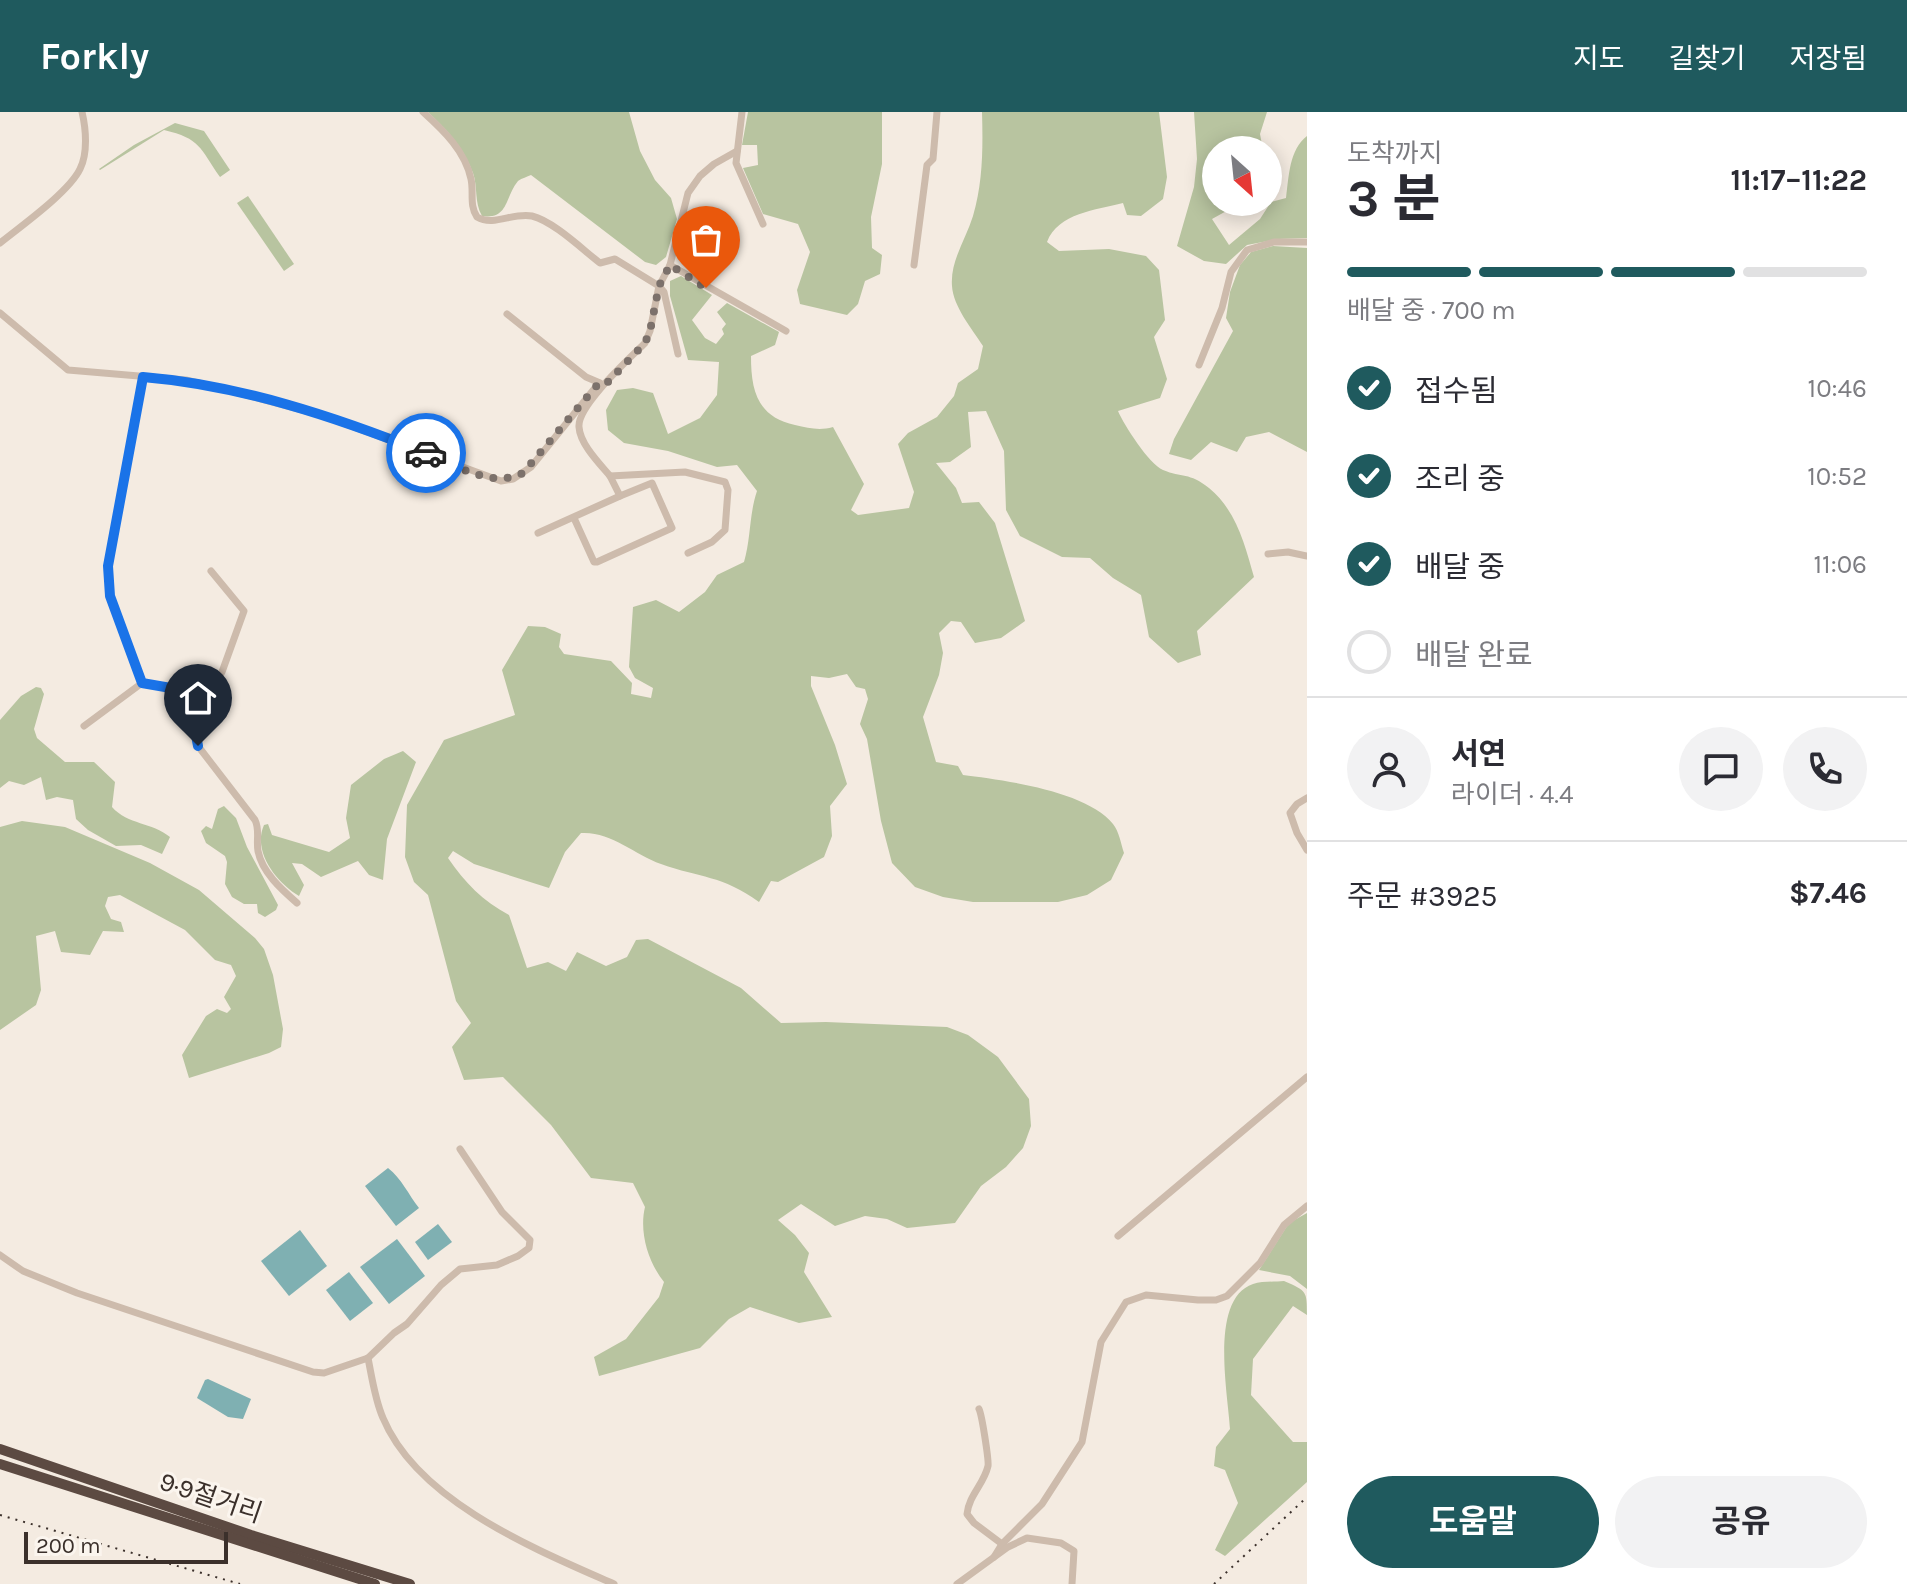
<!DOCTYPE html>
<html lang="ko">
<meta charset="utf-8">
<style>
body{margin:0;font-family:Karla,"Noto Sans KR",sans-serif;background:#f2f2f3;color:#2b2b33;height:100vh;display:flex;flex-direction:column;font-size:30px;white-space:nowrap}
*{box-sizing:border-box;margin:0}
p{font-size:26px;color:#7c7c81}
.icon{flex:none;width:44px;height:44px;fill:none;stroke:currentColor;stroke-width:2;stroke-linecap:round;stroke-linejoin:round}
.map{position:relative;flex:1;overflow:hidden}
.sheet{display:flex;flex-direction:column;background:#fff;width:600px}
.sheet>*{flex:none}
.needle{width:52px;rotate:153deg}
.tools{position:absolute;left:1202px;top:24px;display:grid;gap:16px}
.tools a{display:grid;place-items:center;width:80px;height:80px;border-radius:50%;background:#fff;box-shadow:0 4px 20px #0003;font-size:40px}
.scale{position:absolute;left:24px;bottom:20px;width:204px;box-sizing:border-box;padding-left:8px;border:4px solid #3b302b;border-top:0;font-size:22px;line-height:28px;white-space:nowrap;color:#3b302b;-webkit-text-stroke:6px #fbf5ee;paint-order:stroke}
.pin{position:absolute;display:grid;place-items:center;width:68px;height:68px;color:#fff;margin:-82px -34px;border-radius:50% 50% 50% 0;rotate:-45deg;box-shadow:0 0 8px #0007}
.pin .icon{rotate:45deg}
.courier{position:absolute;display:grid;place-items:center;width:80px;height:80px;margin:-40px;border:6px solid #1a73e8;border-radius:50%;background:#fff;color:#222;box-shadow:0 2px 10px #0007}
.headline em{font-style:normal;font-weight:700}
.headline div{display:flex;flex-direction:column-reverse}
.headline{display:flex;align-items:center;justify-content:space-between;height:136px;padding:0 40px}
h1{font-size:52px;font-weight:700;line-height:60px}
.bar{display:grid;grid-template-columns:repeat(4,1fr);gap:12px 8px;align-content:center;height:96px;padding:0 40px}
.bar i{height:10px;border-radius:6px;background:#e1e1e2}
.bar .current{background:#1f5a5e}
.bar p{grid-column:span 4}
.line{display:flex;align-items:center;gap:20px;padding:0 40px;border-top:2px solid #e1e1e2}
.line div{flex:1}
.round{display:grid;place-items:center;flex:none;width:84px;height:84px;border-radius:42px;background:#f2f2f3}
ol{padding:0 40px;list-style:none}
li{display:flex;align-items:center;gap:24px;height:88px}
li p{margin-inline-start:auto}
li .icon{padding:8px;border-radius:50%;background:#1f5a5e;color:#fff;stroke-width:4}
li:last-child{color:#7c7c81}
li i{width:44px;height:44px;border:4px solid #e1e1e2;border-radius:50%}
.primary-button{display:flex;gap:16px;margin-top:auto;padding:16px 40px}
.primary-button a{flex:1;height:92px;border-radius:48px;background:#1f5a5e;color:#fff;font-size:32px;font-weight:700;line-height:92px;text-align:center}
.primary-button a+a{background:#f2f2f3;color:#2b2b33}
header{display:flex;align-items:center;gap:48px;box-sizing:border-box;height:112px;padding:0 40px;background:#1f5a5e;color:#fff}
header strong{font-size:38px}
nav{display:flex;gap:44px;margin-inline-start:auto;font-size:28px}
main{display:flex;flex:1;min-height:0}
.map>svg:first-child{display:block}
.green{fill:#b8c4a0}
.water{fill:#7fb0b2}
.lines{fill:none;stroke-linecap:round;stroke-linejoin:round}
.minor{stroke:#cdbbac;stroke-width:7}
.highway{stroke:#5c4a42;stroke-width:10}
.rail{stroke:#3b302b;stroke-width:2;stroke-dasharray:2 6;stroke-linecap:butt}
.done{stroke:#7c716b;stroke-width:8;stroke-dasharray:0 14.4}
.route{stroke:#1a73e8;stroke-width:10}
.labels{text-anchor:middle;stroke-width:6;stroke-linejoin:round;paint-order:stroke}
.street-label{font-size:26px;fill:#3b302b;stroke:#fbf5ee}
</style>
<header>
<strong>Forkly</strong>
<nav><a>지도</a><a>길찾기</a><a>저장됨</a></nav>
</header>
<main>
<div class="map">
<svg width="1307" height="1472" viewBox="0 0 1307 1472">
<rect width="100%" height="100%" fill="#f4ebe1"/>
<!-- green -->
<g class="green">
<path d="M428,0H629L640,39L655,68L671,86L677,107L666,145L656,153L645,150L531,63C527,65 522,66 518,69C505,84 509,108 482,104C474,90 478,75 473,61C464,36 447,18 428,0Z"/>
<polygon points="748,0 882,0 882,52 871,105 872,136 882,143 880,162 865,169 858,192 847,203 800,192 797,178 810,140 798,112 763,102 743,56 758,53 757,33 742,33"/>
<path d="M982,0H1159L1167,65L1163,87L1141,104L1127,103L1123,91C1096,98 1058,101 1047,130L1059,139L1109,137L1146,144L1159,158L1165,208L1154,225L1167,267L1160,286L1118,299C1124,313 1149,352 1163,358C1182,366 1189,360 1209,376C1236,398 1245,433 1254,465L1197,519L1201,543L1178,551L1149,525L1141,483L1113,466L1090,446L1062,445L1020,424L1006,398L1004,339L986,299L968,300L971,335L950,350L936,351L956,376L962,391L979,390L995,411L1025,509L1001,526L975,531L961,510L951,509L939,521L943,541L939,563L923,605L936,650L958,654L963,663C1003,668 1087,679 1113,712C1119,719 1121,732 1124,741L1111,768L1087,783L1058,790H973L943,785L915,775L892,751L881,709L867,627L860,612L868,587L865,577L856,575L847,562L829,566L811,564V574L835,633L847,672L830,694L832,724L824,745L778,770L771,769L759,790C722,763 700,766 661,752C634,742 610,719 581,721L565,740L549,776L474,752L453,739L448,746C465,771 483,789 509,803L527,856L548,850L566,859L577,840L606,854L627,845L636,828L648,827L741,876L781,911L826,910L947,915L968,923L998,945L1029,987L1031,1014L1023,1036L1006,1055L981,1074L955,1111L907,1116L887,1107L865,1104L835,1114L801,1092L778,1108L795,1123L809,1141L804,1160L832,1205L799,1211L750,1195L729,1207L700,1236L599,1264L594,1245L626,1227L659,1185L664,1170C648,1150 639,1120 645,1095L633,1071L591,1066L551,1013L503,965L464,968L452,935L471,911L456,889L428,783L414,770L405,745L407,693L444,628L515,603L502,558L528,514L545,515L561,522L559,535L564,542L611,549L632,571L631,582L651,586L653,576L635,566L629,555L633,495L656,488L679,500L705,480L717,463L744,450C751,426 749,403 757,379L737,353L717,355L668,339L624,331L608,318L606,298L617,278L633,276L653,281L668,322L700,306L717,283L719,250L688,248L670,184V169L681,164L712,183L692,208L705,226L716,232L724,222L722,217L726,212L717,200L727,191L779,220L775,233L751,244C751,278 757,305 795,313C809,316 819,319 833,315L864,372L851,398L858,403L909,396L914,380L898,332L908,321L937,305L954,284L958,271L978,257L983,234C972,217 953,194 952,174C950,149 966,127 973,104C983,70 983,35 982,0Z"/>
<path d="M1194,0H1267L1260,22L1263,38H1216V90H1253L1254,95L1230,97L1212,107L1229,133L1260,107L1271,90L1286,86C1289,64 1289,38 1307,24V126L1279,127L1247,133L1226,152L1204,149L1177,134L1194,75L1197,47Z"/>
<path d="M175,11L204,19L230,58L220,65C199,35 201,27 164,18L100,58L99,57L134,33Z"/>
<polygon points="248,84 294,152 284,159 237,91"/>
<polygon points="1273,134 1307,136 1307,340 1269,320 1246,325 1237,340 1211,330 1191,348 1169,342 1174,327 1233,219 1226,206 1230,180 1240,153 1251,140"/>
<path d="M36,575L41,576L44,582L34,617L37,626L65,650H94L115,670L112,695C128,713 152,710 170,725L162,742L141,733L116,734L88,718L76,707L73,688L57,685L46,688L41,665L24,673L9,669L0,676V608L21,584Z"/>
<path d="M403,639L416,650L387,727L383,768L369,763L358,749L321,765L302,752L292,751L304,773L299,784C277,771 252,740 264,713L268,712L272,723L329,740L350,726L346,706L351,673L384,647Z"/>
<polygon points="224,694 236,706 247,735 278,793 276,798 265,805 258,801 257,792 244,792 232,785 225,772 227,750 225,744 206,731 201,719 206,714 212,717 218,697"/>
<polygon points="22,709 65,715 150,751 199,778 255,826 264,837 273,863 283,917 281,935 269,941 189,966 182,943 206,904 217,897 227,901 231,897 224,885 236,864 231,853 215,848 185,818 120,783 108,785 105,794 111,807 121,810 124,820 103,819 90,843 61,840 55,819 36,824 41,878 36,893 0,918 0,715"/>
<polygon points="1307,1101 1307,1177 1290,1164 1259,1158 1289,1111"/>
<path d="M1284,1169C1307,1179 1307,1179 1307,1203L1293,1194L1253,1247L1251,1283L1293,1330H1307V1370L1225,1444L1215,1438L1238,1391L1225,1358L1214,1354L1216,1335L1230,1317C1228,1281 1209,1187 1253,1172C1262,1169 1275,1170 1284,1169Z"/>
</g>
<!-- water -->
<g class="water">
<path d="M388,1056C402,1067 408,1082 419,1096L396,1114L365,1074Z"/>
<polygon points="438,1112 452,1130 428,1148 415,1130"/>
<polygon points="300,1118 327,1154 289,1184 261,1149"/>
<polygon points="397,1127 425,1164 389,1192 360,1155"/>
<polygon points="349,1160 373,1191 350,1209 326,1178"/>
<polygon points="208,1267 251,1287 243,1307 228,1305 197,1286 205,1268"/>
</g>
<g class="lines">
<!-- minor -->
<g class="minor">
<path d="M423,0C444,19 465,39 471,67C474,80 469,93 477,105C494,115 513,100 532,104C553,109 583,138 600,151L615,147L659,174L664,180L678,242"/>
<polyline points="742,0 736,51 763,112"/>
<path d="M0,131C21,114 69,80 80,57C88,41 86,17 82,0"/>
<polyline points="670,153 786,219"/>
<polyline points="914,153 927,53 933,47 937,0"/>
<polyline points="0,201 68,258 186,268 231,279 321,303 501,369 513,367 531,355 599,271"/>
<polyline points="507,202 586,265 600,271"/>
<polyline points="1199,253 1222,196 1231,160 1247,138 1274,130 1307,130"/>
<polyline points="143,265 108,454 110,484 142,571 196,580 207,579 213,575 222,560 244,499 211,459"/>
<polyline points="574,406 594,450 597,450 672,416 652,371 620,384 610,364"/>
<polyline points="538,421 620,384"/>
<path d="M688,441L712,430L725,418L728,378L725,370L685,360L610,364C599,351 580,332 579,315C577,294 629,247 645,231L650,219L659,174L670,153L688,81L700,64L714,52L737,39"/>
<polyline points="1268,442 1288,440 1307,444"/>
<path d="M188,579L198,634L255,708C260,718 256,728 258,739C262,760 281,777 297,791"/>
<polyline points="84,614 142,571"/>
<polyline points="1307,686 1297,692 1290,701 1297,721 1307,738"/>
<polyline points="1118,1124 1307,965"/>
<polyline points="0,1143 23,1159 77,1181 313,1260 324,1261 368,1246 394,1221 407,1212 441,1173 460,1157 497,1153 518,1144 529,1136 530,1128 502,1100 460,1037"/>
<path d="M368,1246C372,1266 375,1288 383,1306C418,1390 537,1438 614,1472"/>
<path d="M979,1297C982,1303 989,1349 988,1354C984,1372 969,1383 967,1402L974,1411L1002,1432"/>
<polyline points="994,1445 1002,1432 1042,1392 1082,1330 1101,1230 1126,1190 1146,1183 1198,1188 1216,1188 1227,1184 1260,1151 1284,1113 1307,1094"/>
<polyline points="957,1472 1008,1435 1027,1426 1061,1431 1074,1439 1072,1472"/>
</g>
<!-- highway -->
<g class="highway">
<polyline points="0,1337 251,1423 410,1472"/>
<polyline points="0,1352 375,1472"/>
</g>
<!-- rail -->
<g class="rail">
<polyline points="0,1403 240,1472"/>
<polyline points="1214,1472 1307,1385"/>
</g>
</g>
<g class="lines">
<!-- done -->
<path class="done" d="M426,341C456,353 492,377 523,361L599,271L606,272L645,231L650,219L659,174L670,153L706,176"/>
<!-- route -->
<path class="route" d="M198,634L188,579L142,571L110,484L108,454L143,265C240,273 336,305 426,341"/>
</g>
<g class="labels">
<!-- street labels -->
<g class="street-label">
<text transform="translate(211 1385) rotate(19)" y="9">9·9절거리</text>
</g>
</g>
</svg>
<div class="tools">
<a><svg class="needle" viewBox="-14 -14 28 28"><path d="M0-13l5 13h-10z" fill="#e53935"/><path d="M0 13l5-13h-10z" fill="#7c7c81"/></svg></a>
</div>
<div class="scale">200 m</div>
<div class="pin" style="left:706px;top:176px;background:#ea580c"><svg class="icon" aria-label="bag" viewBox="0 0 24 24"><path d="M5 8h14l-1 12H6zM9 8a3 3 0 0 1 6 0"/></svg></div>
<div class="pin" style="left:198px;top:634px;background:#1f2937"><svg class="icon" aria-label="home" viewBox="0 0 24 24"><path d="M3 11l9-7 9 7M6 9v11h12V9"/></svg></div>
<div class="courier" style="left:426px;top:341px"><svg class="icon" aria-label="car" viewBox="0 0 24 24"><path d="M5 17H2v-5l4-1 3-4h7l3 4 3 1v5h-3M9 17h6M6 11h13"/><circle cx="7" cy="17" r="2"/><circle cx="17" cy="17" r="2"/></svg></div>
</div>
<section class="sheet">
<div class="headline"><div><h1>3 분</h1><p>도착까지</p></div><em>11:17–11:22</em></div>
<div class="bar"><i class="current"></i><i class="current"></i><i class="current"></i><i></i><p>배달 중 · 700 m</p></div>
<ol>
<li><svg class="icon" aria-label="check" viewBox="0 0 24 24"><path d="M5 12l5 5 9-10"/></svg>접수됨<p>10:46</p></li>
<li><svg class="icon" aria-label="check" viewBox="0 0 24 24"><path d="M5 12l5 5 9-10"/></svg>조리 중<p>10:52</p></li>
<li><svg class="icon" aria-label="check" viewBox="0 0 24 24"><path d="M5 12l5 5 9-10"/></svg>배달 중<p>11:06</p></li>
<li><i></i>배달 완료</li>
</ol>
<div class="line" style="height:144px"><a class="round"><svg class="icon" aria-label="person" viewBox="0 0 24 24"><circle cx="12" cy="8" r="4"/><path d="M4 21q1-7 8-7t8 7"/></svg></a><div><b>서연</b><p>라이더 · 4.4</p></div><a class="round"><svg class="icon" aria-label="chat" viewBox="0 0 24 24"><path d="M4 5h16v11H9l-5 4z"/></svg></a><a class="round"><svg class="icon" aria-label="phone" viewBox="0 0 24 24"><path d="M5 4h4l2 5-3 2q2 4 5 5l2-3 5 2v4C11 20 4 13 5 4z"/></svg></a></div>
<div class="line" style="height:104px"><div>주문 #3925</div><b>$7.46</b></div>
<div class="primary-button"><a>도움말</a><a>공유</a></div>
</section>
</main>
